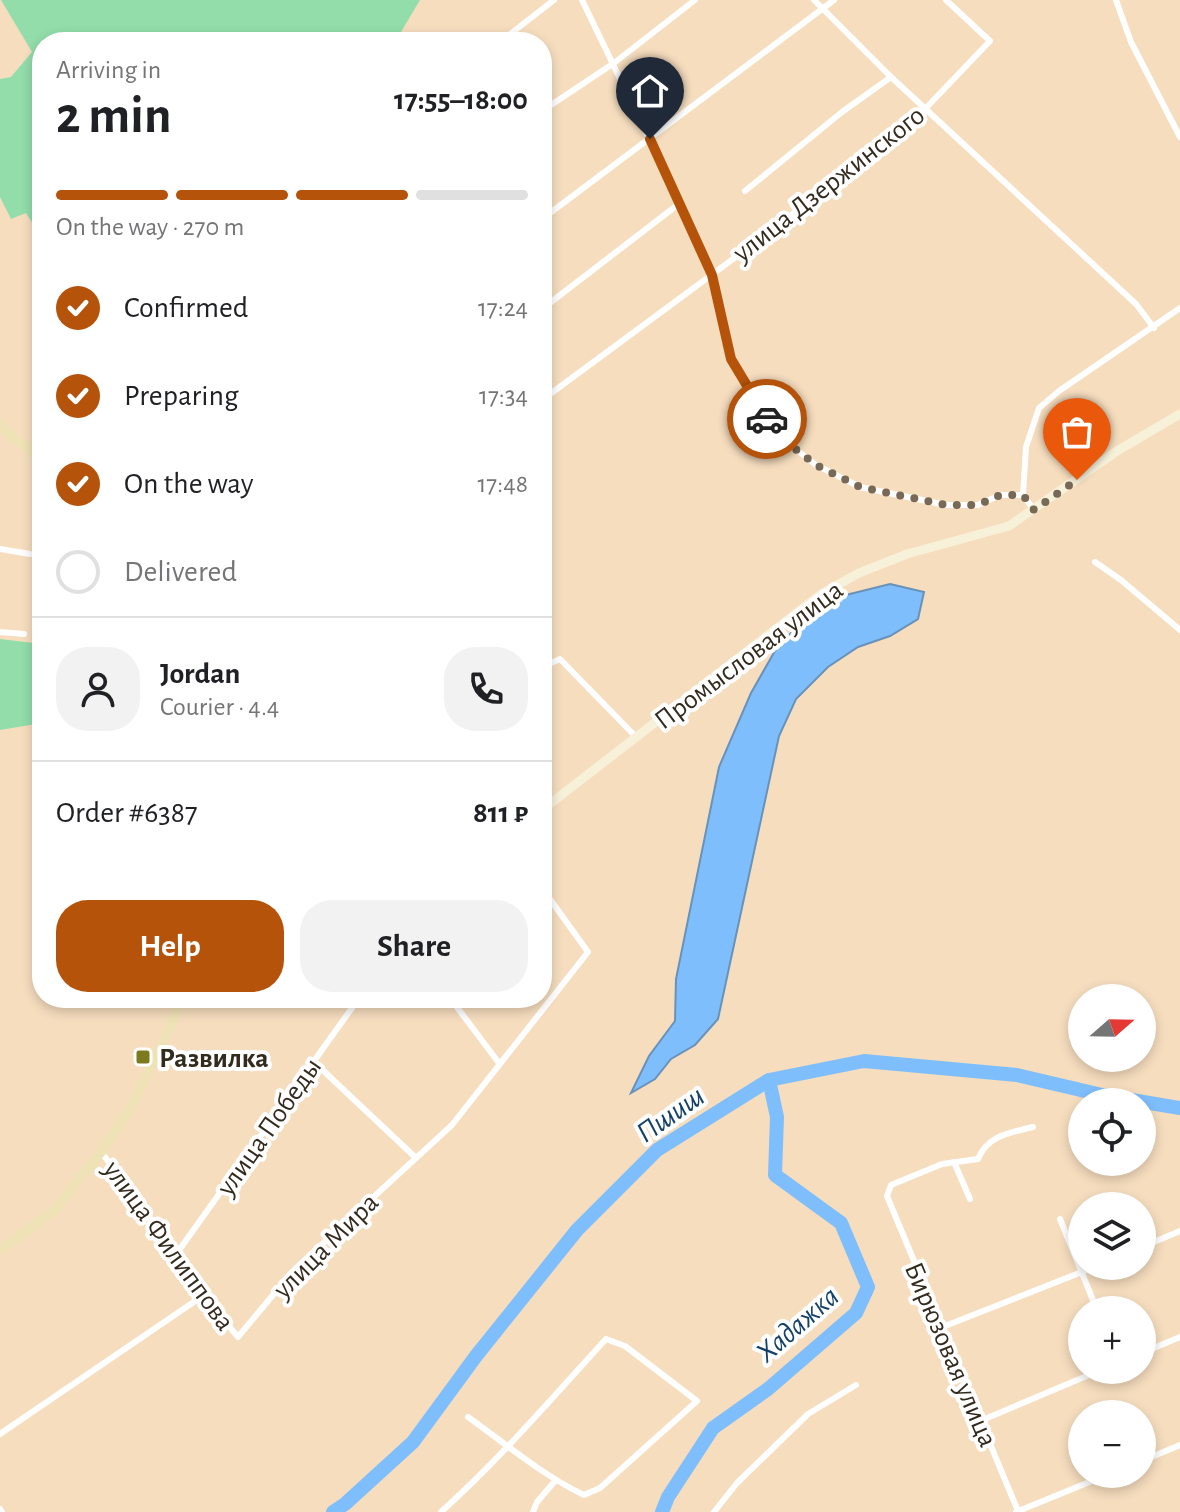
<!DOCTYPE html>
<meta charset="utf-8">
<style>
body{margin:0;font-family:"Alegreya Sans",sans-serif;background:#f2f2f2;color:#202124;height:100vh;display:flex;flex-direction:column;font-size:30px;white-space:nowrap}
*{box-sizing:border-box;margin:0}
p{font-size:26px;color:#757577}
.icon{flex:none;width:44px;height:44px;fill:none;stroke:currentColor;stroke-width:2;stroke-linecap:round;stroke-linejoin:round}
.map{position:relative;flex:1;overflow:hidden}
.side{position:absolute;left:32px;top:32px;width:520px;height:976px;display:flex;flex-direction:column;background:#fff;border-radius:32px;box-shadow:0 4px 12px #0003}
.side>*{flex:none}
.needle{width:52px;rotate:70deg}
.controls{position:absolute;left:1068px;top:984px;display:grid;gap:16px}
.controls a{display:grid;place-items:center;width:88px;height:88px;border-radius:50%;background:#fff;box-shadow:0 4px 12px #0003;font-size:40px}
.pin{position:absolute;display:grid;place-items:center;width:68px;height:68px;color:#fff;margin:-82px -34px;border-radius:50% 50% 50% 0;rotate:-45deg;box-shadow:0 0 8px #0007}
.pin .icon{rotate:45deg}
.courier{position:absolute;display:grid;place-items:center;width:80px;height:80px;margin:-40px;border:6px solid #b45309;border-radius:50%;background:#fff;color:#222;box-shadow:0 2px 10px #0007}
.headline em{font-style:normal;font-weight:700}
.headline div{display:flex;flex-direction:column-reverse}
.headline{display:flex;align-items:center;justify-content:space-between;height:136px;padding:0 24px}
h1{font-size:52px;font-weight:700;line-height:60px}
.bar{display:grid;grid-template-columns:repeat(4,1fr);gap:12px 8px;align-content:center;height:96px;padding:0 24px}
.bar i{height:10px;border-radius:6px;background:#e0e0e0}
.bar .active{background:#b45309}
.bar p{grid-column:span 4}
.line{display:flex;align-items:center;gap:20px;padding:0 24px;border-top:2px solid #e0e0e0}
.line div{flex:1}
.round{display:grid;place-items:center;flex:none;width:84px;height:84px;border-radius:32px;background:#f2f2f2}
ol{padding:0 24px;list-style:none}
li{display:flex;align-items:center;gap:24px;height:88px}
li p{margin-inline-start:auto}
li .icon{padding:8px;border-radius:50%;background:#b45309;color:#fff;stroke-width:4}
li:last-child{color:#757577}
li i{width:44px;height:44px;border:4px solid #e0e0e0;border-radius:50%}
.cta{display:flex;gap:16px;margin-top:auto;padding:16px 24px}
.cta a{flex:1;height:92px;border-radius:32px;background:#b45309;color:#fff;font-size:32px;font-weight:700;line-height:92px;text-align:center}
.cta a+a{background:#f2f2f2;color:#202124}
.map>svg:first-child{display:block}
.green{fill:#92ddaa}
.water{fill:#7fbefc;stroke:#6892ba;stroke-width:2}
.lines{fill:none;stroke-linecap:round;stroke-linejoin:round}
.river{stroke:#7fbefc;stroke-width:14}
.street{stroke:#fff;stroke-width:6}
.secondary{stroke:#f7f1da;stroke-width:9}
.primary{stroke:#efe2b6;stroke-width:10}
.done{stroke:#786957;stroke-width:8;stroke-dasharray:0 14.4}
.route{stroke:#b45309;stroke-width:10}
.poi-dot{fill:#7d791f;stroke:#fff;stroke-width:3}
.labels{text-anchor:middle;stroke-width:8;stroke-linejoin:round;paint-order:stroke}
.street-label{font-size:28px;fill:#342b1f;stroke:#fff}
.poi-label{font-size:28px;font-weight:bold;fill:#342b1f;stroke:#fff;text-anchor:start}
.water-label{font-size:30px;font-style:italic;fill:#134168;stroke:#fff}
</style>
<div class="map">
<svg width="1180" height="1512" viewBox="0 0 1180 1512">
<rect width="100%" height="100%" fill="#f6ddbe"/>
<!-- green -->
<g class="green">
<polygon points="1,0 420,0 395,42 42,42 42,238 26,213 11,219 0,197 0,79 11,77 32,52"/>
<polygon points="0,639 42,644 42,723 0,730"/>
</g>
<!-- water -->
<polygon class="water" points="890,584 924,592 918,619 890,636 858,647 828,667 796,699 779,736 718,1019 695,1045 671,1059 655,1079 631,1093 649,1056 675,1021 676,979 719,767 751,693 776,649 807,616 842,596"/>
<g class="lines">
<!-- river -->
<g class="river">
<polyline points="333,1512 345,1504 413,1442 476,1356 577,1230 657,1150 769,1080 864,1061 1017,1075 1102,1095 1180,1108"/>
<polyline points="662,1512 668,1497 713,1428 768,1389 856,1313 868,1287 841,1223 775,1175 777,1117 769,1080"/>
</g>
<!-- street -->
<g class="street">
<polyline points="582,0 680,203 712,275 731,359 775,433 816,465 860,487 946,505 978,505 1000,495 1023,495 1034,510"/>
<polyline points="814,0 891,77 1136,304 1154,328"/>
<polyline points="1116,0 1131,42 1180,137"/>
<polyline points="500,42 554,0"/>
<polyline points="542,111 614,63 695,0"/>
<polyline points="745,191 842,112 891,77"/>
<polyline points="542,219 834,0"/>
<polyline points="542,309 680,203"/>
<polyline points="542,400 771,231 925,109 990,41 946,0"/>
<polyline points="1023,495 1026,447 1039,408 1059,391 1180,308"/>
<polyline points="0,549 30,554"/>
<polyline points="1095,562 1121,580 1180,630"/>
<polyline points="0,632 24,634"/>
<polyline points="542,667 560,659 637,738"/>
<polyline points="450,998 499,1063"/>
<polyline points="313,1061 416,1158"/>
<path d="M101,1152C149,1213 189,1278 238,1337L293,1271L452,1125L588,952L542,888"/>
<polyline points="954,1162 970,1199"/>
<polyline points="1060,1219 1097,1310"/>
<polyline points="1142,1247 1180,1231"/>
<polyline points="177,1253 359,998"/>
<polyline points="940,1328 1097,1266"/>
<polyline points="1142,1353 1180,1337"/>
<polyline points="980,1421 1101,1370"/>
<polyline points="0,1434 204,1295"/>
<polyline points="1142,1461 1180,1445"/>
<polyline points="0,1509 2,1512"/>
<path d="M1018,1511L887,1196L891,1185L942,1164L978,1159C988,1135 1009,1133 1033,1127"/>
<path d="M441,1512C500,1459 552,1398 606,1339L625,1346L697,1401L600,1488L584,1495C542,1475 506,1444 468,1417"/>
<polyline points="533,1512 537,1502 555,1481"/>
<polyline points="714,1512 737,1483 808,1414 856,1385"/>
<polyline points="1016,1512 1109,1474"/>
</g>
<!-- secondary -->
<polyline class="secondary" points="542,810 821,594 859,573 907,554 1009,526 1117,451 1180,414"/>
<!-- primary -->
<g class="primary">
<polyline points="0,424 8,433 42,458"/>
<polyline points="0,1250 56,1209 101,1152 130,1109 172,1023 181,998"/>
</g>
</g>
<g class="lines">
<!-- done -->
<polyline class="done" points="767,419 775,433 816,465 860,487 946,505 978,505 1000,495 1023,495 1034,510 1077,480"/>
<!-- route -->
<polyline class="route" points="650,139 712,275 731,359 767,419"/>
</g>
<!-- markers -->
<rect class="poi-dot" x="135" y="1049" width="16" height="16" rx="4"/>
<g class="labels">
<!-- street labels -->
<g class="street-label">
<text transform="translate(828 183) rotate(-38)" y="10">улица Дзержинского</text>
<text transform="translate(748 654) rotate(-37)" y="10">Промысловая улица</text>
<text transform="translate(268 1126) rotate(-55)" y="10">улица Победы</text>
<text transform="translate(170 1245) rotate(54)" y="10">улица Филиппова</text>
<text transform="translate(325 1245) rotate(-45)" y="10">улица Мира</text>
<text transform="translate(952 1354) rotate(67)" y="10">Бирюзовая улица</text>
</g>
<!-- poi labels -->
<g class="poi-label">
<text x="159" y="1067">Развилка</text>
</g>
<!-- water labels -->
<g class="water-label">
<text transform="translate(670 1114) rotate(-35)" y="10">Пшиш</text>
<text transform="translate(797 1324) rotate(-41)" y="10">Хадажка</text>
</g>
</g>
</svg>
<div class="controls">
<a><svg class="needle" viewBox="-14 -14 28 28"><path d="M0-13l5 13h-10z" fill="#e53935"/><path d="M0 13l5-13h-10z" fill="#757577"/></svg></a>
<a><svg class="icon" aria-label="locate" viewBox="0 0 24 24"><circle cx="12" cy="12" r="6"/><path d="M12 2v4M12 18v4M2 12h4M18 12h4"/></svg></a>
<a><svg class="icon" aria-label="layers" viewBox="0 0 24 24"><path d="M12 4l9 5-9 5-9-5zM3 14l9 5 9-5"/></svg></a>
<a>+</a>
<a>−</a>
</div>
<div class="pin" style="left:1077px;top:480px;background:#ea580c"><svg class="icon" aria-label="bag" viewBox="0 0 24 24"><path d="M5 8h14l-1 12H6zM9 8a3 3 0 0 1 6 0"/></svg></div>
<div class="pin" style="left:650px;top:139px;background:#1f2937"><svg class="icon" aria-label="home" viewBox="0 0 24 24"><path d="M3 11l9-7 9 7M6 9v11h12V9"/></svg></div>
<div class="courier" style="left:767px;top:419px"><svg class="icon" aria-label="car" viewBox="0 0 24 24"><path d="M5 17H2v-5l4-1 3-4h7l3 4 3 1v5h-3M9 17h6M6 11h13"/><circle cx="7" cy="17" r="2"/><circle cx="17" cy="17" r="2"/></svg></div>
<section class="side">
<div class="headline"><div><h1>2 min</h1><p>Arriving in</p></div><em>17:55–18:00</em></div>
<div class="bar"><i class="active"></i><i class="active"></i><i class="active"></i><i></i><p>On the way · 270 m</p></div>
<ol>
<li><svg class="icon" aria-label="check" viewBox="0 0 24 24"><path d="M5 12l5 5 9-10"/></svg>Confirmed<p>17:24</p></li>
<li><svg class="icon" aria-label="check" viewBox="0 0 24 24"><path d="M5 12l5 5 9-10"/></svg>Preparing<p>17:34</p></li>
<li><svg class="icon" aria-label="check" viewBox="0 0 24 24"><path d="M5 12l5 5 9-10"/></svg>On the way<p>17:48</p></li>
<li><i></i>Delivered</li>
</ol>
<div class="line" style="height:144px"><a class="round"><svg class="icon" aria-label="person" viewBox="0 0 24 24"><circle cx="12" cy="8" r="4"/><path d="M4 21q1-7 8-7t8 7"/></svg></a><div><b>Jordan</b><p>Courier · 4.4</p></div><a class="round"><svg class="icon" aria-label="phone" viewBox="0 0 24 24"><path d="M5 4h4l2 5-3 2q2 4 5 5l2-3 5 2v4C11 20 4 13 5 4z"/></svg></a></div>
<div class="line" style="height:104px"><div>Order #6387</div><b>811 ₽</b></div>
<div class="cta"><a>Help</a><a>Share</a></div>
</section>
</div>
